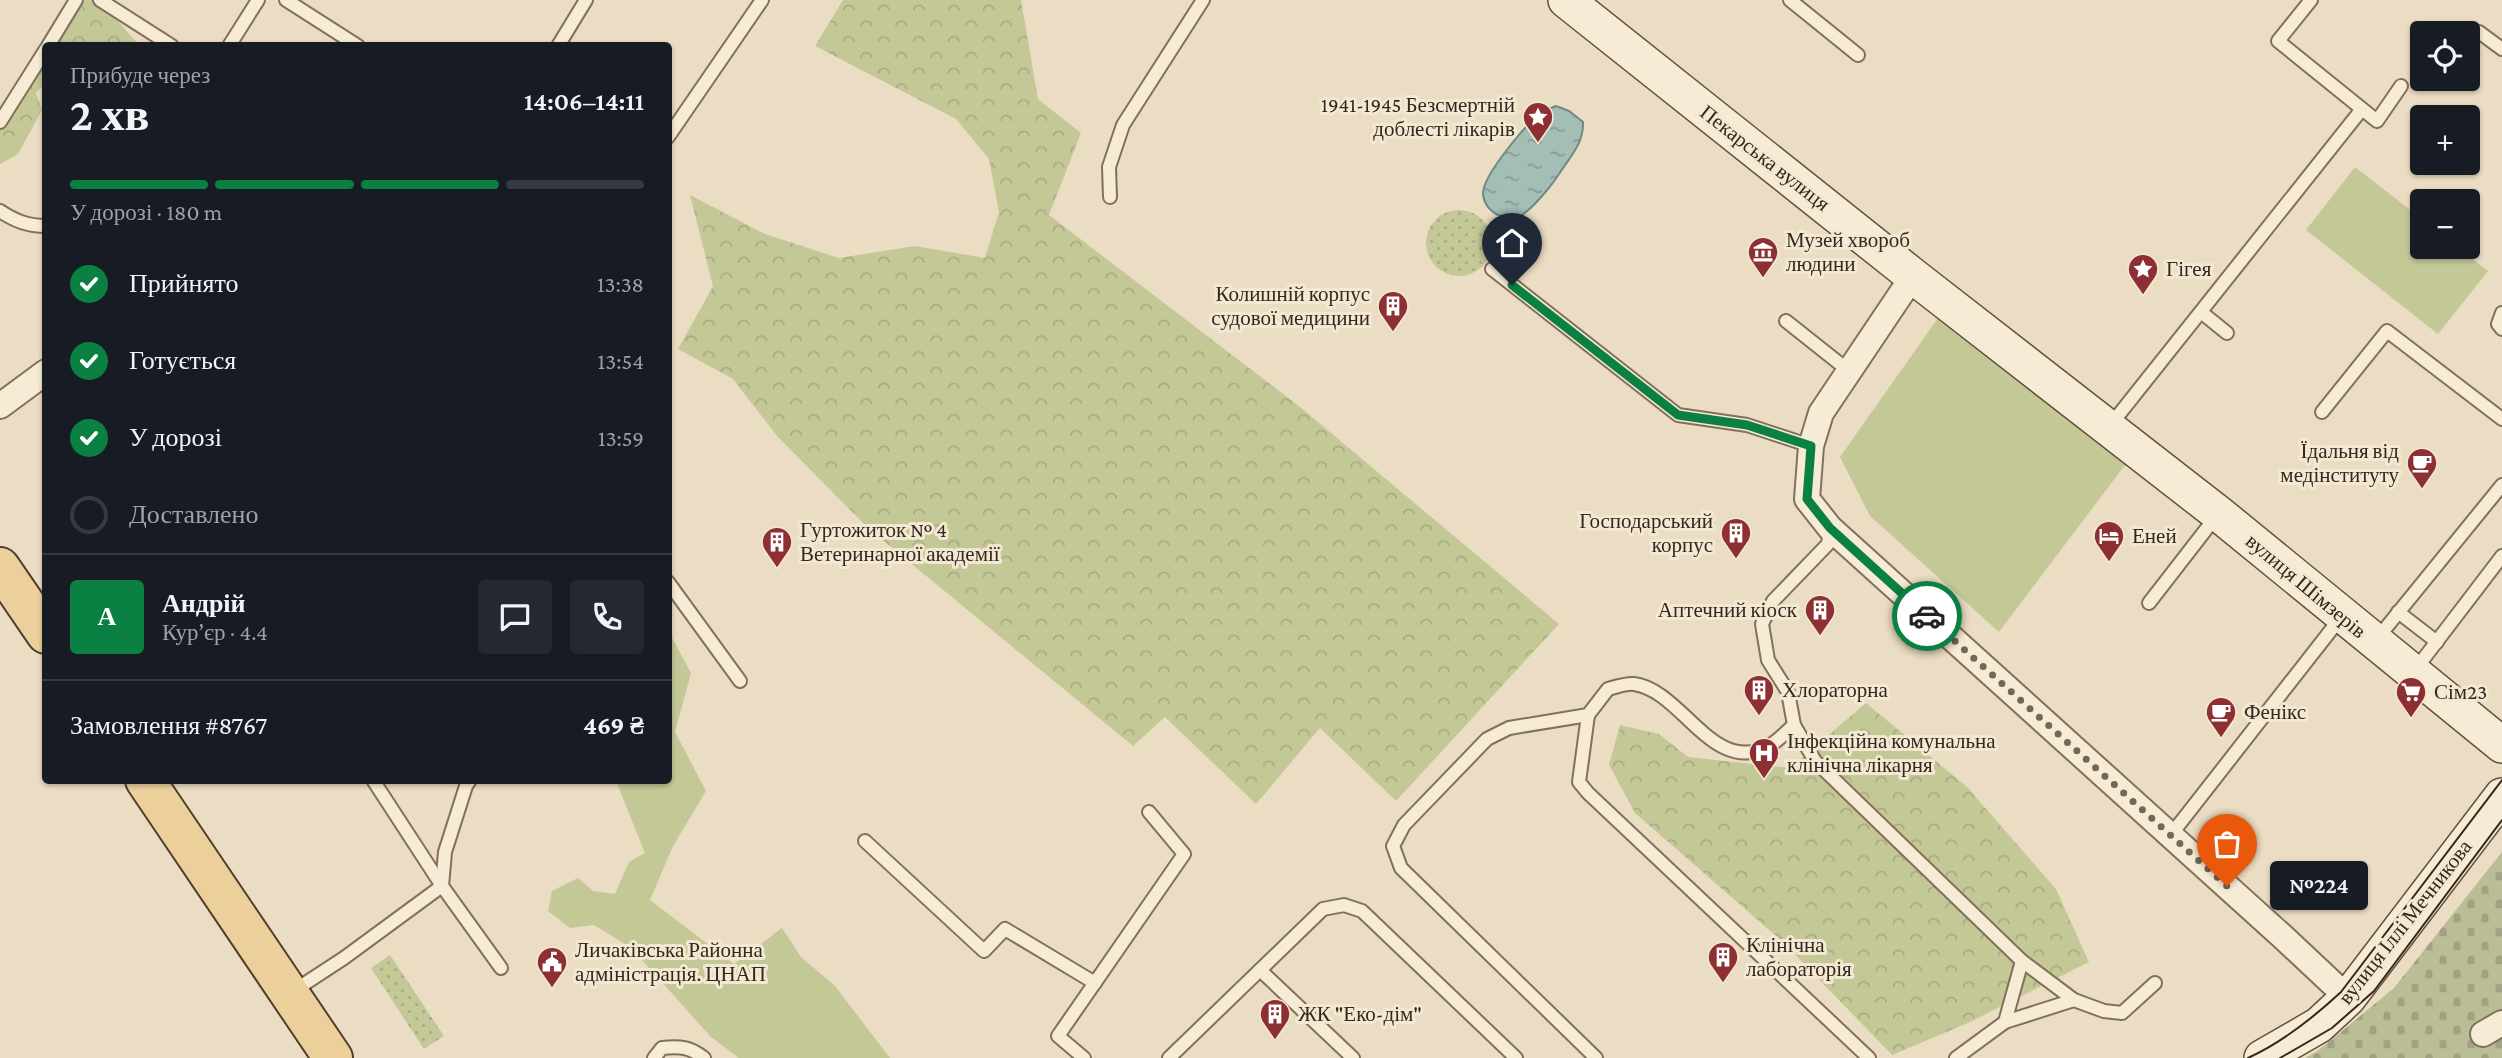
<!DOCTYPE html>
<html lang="uk">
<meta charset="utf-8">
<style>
body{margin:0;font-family:"Crimson Pro",serif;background:#242831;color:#f1f3f6;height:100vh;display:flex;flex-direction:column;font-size:26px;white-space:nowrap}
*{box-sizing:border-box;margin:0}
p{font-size:23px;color:#9ea1a6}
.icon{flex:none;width:38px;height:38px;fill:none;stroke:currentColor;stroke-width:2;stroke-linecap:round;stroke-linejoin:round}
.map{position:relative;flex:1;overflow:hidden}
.panel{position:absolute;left:42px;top:42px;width:630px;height:742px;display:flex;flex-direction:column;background:#171b24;border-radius:7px;box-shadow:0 2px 5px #0004}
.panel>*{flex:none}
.fabs{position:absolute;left:2410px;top:21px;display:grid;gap:14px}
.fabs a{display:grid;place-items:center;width:70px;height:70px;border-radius:7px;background:#171b24;box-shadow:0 2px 5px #0004;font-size:35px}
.pin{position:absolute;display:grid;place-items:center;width:60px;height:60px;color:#fff;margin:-72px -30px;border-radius:50% 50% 50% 0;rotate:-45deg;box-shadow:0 0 7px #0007}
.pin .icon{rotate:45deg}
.courier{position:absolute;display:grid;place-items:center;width:70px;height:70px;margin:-35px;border:5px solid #0b8043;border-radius:50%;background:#fff;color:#222;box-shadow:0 2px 9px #0007}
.bubble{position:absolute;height:49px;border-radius:7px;background:#171b24;box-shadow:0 2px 5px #0004;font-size:23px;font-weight:600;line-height:49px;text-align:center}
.overview em{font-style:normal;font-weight:600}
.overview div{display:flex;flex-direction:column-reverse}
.overview{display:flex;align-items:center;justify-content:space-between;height:119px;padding:0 28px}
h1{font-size:46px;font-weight:600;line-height:52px}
.bar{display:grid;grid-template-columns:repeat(4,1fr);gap:10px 7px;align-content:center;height:84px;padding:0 28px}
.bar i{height:9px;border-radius:5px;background:#363941}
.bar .selected{background:#0b8043}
.bar p{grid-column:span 4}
.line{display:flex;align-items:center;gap:18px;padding:0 28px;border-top:2px solid #363941}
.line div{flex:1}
.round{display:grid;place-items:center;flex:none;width:74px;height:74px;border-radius:7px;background:#242831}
ol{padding:0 28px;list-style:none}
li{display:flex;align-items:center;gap:21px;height:77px}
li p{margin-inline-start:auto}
li .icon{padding:7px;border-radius:50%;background:#0b8043;color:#fff;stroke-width:4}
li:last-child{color:#9ea1a6}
li i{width:38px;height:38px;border:4px solid #363941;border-radius:50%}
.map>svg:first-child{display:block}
.grass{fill:url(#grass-dots)}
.forest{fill:url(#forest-crowns)}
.cemetery{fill:url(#cemetery-stones)}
.park{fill:#c4c897}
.water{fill:url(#water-ripples);stroke:#6c8b82;stroke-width:2}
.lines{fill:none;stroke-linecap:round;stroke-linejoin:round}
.lane-casing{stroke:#846f5b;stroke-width:16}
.street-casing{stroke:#846f5b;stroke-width:28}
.secondary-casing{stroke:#65503e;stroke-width:38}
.primary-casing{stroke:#513e2f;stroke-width:42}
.lane{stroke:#f6ebd5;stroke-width:12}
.street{stroke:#f6ebd5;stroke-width:24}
.secondary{stroke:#f6ebd5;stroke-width:35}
.primary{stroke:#ecd09c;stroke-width:38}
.tram{stroke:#34281e;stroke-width:2}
.done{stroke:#746758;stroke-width:7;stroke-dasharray:0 12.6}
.route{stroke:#0b8043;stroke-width:9}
.labels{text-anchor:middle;stroke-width:6;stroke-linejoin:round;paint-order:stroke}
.poi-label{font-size:21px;fill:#34281e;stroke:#f3e8d2;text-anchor:start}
.street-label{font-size:21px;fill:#34281e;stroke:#f3e8d2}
</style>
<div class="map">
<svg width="2502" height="1058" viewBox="0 0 2502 1058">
<defs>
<pattern id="grass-dots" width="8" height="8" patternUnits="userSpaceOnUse" patternTransform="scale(1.75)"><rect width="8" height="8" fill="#c4c897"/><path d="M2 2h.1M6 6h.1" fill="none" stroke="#a9ac82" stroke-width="1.8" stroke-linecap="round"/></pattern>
<pattern id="forest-crowns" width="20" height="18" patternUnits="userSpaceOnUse" patternTransform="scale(1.75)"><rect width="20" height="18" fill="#c4c897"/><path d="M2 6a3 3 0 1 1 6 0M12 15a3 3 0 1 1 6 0" fill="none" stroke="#a9ac82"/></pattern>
<pattern id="cemetery-stones" width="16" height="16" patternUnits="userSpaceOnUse" patternTransform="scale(1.75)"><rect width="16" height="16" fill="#babd96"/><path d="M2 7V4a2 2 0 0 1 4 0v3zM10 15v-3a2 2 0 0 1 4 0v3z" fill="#a0a281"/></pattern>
<pattern id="water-ripples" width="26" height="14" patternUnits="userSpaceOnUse" patternTransform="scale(1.75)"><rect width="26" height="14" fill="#a5beb5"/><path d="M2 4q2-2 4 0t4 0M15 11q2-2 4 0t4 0" fill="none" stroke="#879a93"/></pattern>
</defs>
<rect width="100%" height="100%" fill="#ebddc3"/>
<!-- grass -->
<g class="grass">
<circle cx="1459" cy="243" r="33"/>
<polygon points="390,955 444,1036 424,1049 371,968"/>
</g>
<!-- forest -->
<g class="forest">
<polygon points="85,0 99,0 140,46 47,46 72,6"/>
<polygon points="843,0 1021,0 1038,99 1081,133 1049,215 1300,407 1559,624 1396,801 1320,728 1256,804 1165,717 1133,746 868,528 777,436 733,379 678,349 713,286 690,195 765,234 839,258 915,246 985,258 999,212 989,159 956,119 815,46"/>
<polygon points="45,49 45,83 36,93 42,110 18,154 0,164 0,121"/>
<polygon points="1866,703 1967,787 2056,889 2089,962 1968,1023 1892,1055 1784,943 1635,813 1609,765 1620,725 1659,734 1688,757 1790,768"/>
</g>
<!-- cemetery -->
<polygon class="cemetery" points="2502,852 2502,1058 2305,1058 2319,1050 2394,988"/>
<!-- park -->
<g class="park">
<polygon points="2355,167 2422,219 2422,247 2457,247 2488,271 2438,334 2306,230"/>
<polygon points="1938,318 2128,461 1999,632 1870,516 1840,457"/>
<polygon points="669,632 691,673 675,732 706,791 673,846 650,900 734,964 782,928 801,957 835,986 890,1058 739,1058 711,1037 631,948 594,925 570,928 548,911 552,891 578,878 593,891 615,894 629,862 645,853 616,781 668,780"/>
</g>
<!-- water -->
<path class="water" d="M1556,106L1569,111L1583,122C1584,143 1570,157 1559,174C1552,185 1534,207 1523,214C1507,224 1485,213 1483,194C1482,176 1527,123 1541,113C1545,110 1552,108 1556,106Z"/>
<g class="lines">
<!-- lane casing -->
<g class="lane-casing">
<g id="lane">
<polyline points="100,0 172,46"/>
<polyline points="286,0 358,46"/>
<polyline points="1790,0 1858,55"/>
<polyline points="2311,0 2278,41 2377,121 2401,86"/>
<polyline points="2479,32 2502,49"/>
<polyline points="48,46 76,0"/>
<polyline points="229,46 258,0"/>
<polyline points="558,46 586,0"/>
<polyline points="0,122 46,49"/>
<polyline points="668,137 762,0"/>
<polyline points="1110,197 1109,167 1123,125 1203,0"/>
<path d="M0,211C15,221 28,226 46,226"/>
<polyline points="1492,269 1678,415 1747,425 1811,446"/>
<polyline points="2201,312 2227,333"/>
<polyline points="2502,313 2498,324 2502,329"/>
<polyline points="1786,321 1849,371"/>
<polyline points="2322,412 2387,331 2502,419"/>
<polyline points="2109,427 2362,109"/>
<polyline points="668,582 740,681"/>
<polyline points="2149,603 2218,514"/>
<polyline points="2398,612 2437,642"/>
<polyline points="2376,640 2502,485"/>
<polyline points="2415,670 2502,556"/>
<polyline points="1588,715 1579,782 1588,793 1869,1058"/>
<polyline points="1794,725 1788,692 1768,660 1762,624 1773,601 1828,544 1830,529"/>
<polyline points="373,780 442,886 501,968"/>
<polyline points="2170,836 2342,616"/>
<polyline points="865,841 984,951 1005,929 1095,983"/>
<polyline points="1260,970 1353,1058"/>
<polyline points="292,992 344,958 442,886 445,852 466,786 470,780"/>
<polyline points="2005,1022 2022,961"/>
<path d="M654,1058L662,1048C680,1046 690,1047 704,1058"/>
<polyline points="1084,1058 1058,1036 1184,854 1149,812"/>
<polyline points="1169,1058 1323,909 1344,905 1362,911 1516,1058"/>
<path d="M1596,1058L1401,868L1393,846L1404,825L1487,739L1509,728L1588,715L1608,689C1616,687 1626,683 1634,684C1682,690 1713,777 1769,746C1778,741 1786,732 1794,725L1815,761L2022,961L2074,1000L2104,1011L2122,1013L2155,983"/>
<polyline points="1956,1058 2005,1022 2074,1000"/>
</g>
</g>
<!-- street casing -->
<g class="street-casing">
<g id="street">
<polyline points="1913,276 1821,413 1811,446 1807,499 1830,528 2283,937 2348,998"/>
<polyline points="0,406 46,372"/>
<polyline points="2483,1034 2502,1023"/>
</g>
</g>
<!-- secondary casing -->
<g class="secondary-casing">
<g id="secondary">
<polyline points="1566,0 1913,276 2219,514 2502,745"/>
<polyline points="2262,1058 2319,1025 2348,998 2502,796"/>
</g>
</g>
<!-- primary casing -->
<g class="primary-casing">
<g id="primary">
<polyline points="0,567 46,634"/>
<polyline points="145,780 333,1058"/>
</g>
</g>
<!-- lane -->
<use href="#lane" class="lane"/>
<!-- street -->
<use href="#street" class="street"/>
<!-- secondary -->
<use href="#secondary" class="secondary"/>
<!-- primary -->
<use href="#primary" class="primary"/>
<!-- tram -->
<g class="tram">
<path d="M2248,1058C2283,1042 2313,1018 2341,992L2502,780"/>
<polyline points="2280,1058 2332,1028 2374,991 2502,820"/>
</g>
</g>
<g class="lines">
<!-- done -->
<polyline class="done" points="1927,616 2227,886"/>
<!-- route -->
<polyline class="route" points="1512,285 1678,415 1747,425 1811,446 1807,499 1830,528 1927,616"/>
</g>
<!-- icons -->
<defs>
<g id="sight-pin" transform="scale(1.575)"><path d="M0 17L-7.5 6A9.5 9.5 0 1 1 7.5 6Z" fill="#8e2f33" stroke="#f3e8d2"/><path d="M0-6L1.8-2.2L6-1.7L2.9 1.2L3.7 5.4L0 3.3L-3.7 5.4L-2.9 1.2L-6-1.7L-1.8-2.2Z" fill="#fff"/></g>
<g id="museum-pin" transform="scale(1.575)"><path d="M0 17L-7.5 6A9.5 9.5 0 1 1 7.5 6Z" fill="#8e2f33" stroke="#f3e8d2"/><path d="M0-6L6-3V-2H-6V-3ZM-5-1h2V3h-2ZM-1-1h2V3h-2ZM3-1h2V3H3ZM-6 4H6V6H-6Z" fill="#fff"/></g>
<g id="building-pin" transform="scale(1.575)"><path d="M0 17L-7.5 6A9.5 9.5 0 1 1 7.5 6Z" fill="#8e2f33" stroke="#f3e8d2"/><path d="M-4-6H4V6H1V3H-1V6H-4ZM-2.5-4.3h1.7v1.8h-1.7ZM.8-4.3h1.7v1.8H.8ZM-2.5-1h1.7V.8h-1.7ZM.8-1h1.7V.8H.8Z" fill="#fff"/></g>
<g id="cafe-pin" transform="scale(1.575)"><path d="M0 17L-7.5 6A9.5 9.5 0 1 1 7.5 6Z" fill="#8e2f33" stroke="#f3e8d2"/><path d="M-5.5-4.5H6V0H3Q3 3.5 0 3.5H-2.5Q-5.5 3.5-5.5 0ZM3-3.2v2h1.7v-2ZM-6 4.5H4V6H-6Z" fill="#fff"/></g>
<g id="hotel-pin" transform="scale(1.575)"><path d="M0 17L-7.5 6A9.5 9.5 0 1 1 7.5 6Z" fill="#8e2f33" stroke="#f3e8d2"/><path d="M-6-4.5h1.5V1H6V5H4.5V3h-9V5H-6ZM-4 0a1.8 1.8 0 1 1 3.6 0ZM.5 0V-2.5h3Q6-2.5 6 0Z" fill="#fff"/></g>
<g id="supermarket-pin" transform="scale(1.575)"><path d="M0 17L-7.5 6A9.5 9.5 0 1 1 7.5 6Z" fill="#8e2f33" stroke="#f3e8d2"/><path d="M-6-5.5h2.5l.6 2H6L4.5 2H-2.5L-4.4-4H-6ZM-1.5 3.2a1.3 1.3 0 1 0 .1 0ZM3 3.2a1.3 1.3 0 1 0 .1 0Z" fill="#fff"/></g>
<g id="hospital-pin" transform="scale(1.575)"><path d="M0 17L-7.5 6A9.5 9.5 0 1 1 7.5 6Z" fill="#8e2f33" stroke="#f3e8d2"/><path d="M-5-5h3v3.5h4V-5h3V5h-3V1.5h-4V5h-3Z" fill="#fff"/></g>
<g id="civic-pin" transform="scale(1.575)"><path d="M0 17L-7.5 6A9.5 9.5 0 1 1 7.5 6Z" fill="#8e2f33" stroke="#f3e8d2"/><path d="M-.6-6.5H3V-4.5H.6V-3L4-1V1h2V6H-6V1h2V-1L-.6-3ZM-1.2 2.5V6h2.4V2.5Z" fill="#fff"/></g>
</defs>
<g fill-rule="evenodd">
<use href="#sight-pin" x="1538" y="117"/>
<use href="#museum-pin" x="1763" y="252"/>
<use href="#sight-pin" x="2143" y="269"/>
<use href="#building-pin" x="1393" y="306"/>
<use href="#cafe-pin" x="2422" y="463"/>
<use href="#building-pin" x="1736" y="533"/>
<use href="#hotel-pin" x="2109" y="536"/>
<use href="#building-pin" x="777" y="542"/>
<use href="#building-pin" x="1820" y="610"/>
<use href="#building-pin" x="1759" y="690"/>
<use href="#supermarket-pin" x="2411" y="692"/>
<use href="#cafe-pin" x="2221" y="712"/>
<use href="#hospital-pin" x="1764" y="753"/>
<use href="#building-pin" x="1723" y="957"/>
<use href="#civic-pin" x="552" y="962"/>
<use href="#building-pin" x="1275" y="1014"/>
</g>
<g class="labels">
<!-- poi labels -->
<g class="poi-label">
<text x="1515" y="112" text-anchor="end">1941-1945 Безсмертній<tspan x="1515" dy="24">доблесті лікарів</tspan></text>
<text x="1786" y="247">Музей хвороб<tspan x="1786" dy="24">людини</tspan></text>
<text x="2166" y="276">Гігея</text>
<text x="1370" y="301" text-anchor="end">Колишній корпус<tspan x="1370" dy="24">судової медицини</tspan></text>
<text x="2399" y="458" text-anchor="end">Їдальня від<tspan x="2399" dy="24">медінституту</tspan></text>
<text x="1713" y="528" text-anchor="end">Господарський<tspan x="1713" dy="24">корпус</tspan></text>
<text x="800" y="537">Гуртожиток № 4<tspan x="800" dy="24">Ветеринарної академії</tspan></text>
<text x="2132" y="543">Еней</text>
<text x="1797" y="617" text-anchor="end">Аптечний кіоск</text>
<text x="1782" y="697">Хлораторна</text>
<text x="2434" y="699">Сім23</text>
<text x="2244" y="719">Фенікс</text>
<text x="1787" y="748">Інфекційна комунальна<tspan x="1787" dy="24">клінічна лікарня</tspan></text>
<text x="1746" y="952">Клінічна<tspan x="1746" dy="24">лабораторія</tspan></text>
<text x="575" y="957">Личаківська Районна<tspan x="575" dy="24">адміністрація. ЦНАП</tspan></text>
<text x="1298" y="1021">ЖК "Еко-дім"</text>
</g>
<!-- street labels -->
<g class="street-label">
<text transform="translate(1765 158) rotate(38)" y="7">Пекарська вулиця</text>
<text transform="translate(2306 586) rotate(40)" y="7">вулиця Шімзерів</text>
<text transform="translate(2405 922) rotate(-52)" y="7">вулиця Іллі Мечникова</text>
</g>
</g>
</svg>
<div class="fabs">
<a><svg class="icon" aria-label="locate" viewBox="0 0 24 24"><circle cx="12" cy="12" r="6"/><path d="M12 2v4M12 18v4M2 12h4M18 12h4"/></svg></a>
<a>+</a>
<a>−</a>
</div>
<div class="pin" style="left:2227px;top:886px;background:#ea580c"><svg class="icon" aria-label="bag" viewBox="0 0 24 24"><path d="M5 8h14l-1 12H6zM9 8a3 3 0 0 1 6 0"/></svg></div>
<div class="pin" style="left:1512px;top:285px;background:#1f2937"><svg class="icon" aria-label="home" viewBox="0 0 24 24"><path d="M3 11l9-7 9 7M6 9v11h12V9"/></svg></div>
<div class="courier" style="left:1927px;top:616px"><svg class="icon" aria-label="car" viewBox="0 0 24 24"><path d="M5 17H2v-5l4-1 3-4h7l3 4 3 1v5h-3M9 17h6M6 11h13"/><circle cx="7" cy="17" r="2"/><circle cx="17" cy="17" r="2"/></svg></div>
<div class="bubble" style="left:2270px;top:861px;width:98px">№224</div>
<section class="panel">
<div class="overview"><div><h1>2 хв</h1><p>Прибуде через</p></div><em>14:06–14:11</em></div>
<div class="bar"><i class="selected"></i><i class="selected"></i><i class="selected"></i><i></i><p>У дорозі · 180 m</p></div>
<ol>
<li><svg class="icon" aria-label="check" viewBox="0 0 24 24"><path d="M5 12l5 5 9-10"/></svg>Прийнято<p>13:38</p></li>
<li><svg class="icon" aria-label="check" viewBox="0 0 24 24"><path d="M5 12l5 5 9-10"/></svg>Готується<p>13:54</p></li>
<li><svg class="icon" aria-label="check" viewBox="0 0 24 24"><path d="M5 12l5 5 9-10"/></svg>У дорозі<p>13:59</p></li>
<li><i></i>Доставлено</li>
</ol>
<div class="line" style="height:126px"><b class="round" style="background:#0b8043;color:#fff">А</b><div><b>Андрій</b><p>Кур’єр · 4.4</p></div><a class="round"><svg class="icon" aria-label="chat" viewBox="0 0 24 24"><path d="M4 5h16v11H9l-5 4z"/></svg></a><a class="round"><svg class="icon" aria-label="phone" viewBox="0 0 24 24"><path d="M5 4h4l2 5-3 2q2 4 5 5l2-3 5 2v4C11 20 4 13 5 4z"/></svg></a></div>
<div class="line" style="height:91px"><div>Замовлення #8767</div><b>469 ₴</b></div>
</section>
</div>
